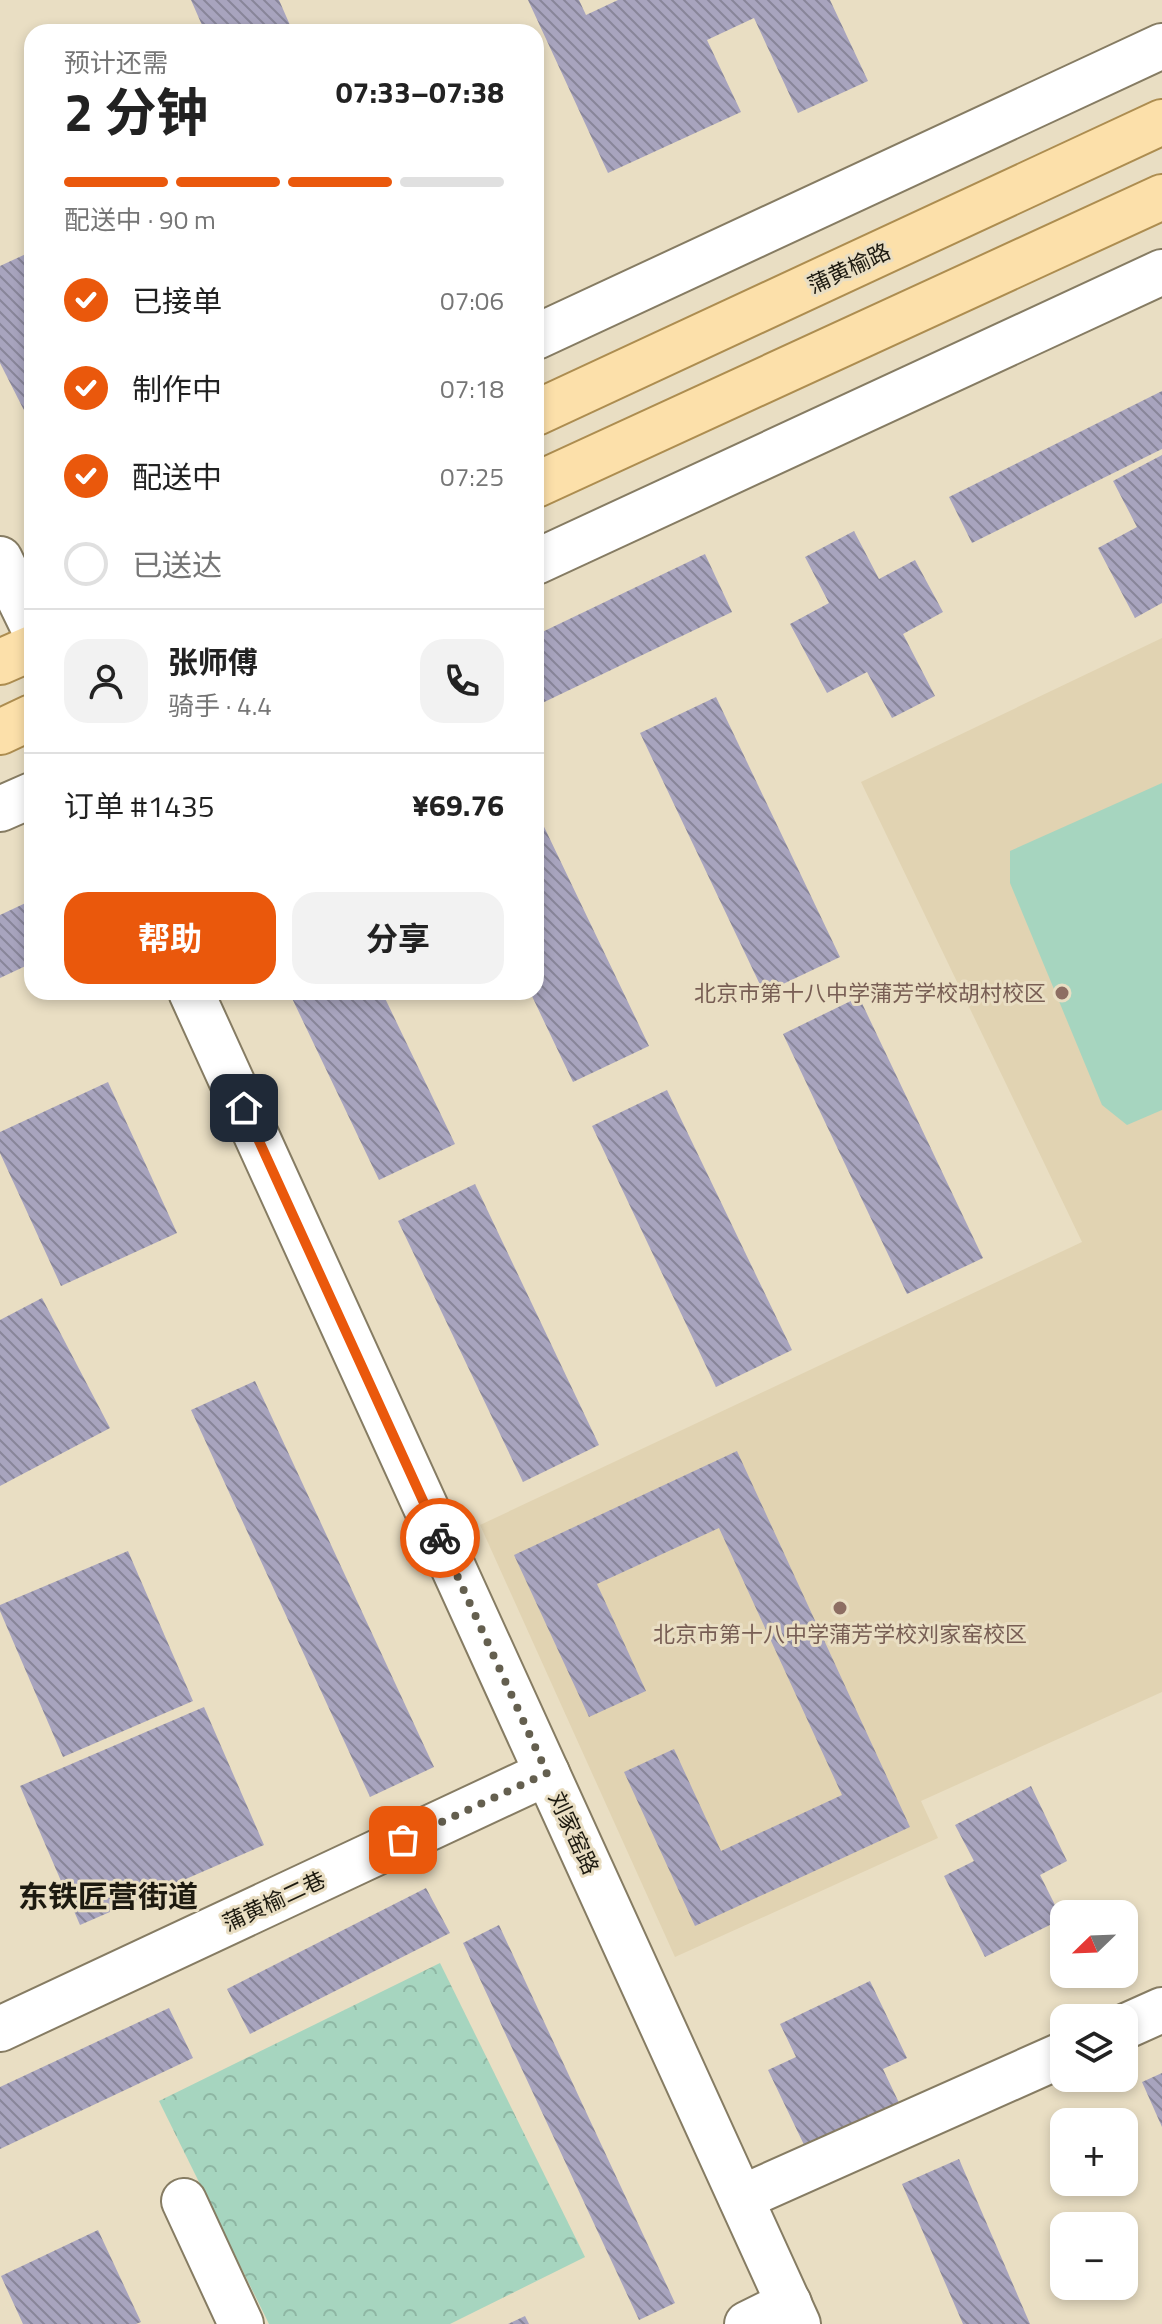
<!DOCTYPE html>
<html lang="zh">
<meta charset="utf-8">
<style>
body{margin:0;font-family:"Titillium Web","Noto Sans SC",sans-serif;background:#f2f2f2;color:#222;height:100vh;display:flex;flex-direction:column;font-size:30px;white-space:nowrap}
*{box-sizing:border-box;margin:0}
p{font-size:26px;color:#767676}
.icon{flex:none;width:44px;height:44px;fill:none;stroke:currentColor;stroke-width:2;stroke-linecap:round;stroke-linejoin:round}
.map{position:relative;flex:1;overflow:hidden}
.sheet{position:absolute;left:24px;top:24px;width:520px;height:976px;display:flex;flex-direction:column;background:#fff;border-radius:24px;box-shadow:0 4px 12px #0003}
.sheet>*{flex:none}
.needle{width:52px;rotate:247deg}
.tools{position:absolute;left:1050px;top:1900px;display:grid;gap:16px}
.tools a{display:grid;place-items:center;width:88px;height:88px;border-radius:16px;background:#fff;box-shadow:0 4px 12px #0003;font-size:40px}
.pin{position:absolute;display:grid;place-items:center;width:68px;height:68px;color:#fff;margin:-34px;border-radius:16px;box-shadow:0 4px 12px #0006}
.courier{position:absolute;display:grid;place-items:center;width:80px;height:80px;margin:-40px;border:6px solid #ea580c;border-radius:50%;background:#fff;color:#222;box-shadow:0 2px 10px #0007}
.overview em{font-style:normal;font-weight:700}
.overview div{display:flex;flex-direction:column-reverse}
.overview{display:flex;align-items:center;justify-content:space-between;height:136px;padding:0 40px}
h1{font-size:52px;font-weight:700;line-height:60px}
.bar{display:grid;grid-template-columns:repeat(4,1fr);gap:12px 8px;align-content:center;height:96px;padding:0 40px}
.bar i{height:10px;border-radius:6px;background:#e0e0e0}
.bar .on{background:#ea580c}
.bar p{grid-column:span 4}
.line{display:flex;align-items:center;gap:20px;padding:0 40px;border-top:2px solid #e0e0e0}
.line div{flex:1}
.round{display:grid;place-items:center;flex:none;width:84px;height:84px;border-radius:24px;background:#f2f2f2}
ol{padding:0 40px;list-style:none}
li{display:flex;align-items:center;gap:24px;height:88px}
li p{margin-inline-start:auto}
li .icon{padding:8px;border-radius:50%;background:#ea580c;color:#fff;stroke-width:4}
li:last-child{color:#767676}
li i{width:44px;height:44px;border:4px solid #e0e0e0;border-radius:50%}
.action{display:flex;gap:16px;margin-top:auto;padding:16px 40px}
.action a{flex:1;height:92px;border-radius:24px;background:#ea580c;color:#fff;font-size:32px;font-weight:700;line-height:92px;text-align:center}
.action a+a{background:#f2f2f2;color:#222}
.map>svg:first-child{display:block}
.built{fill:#e1d3b2}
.green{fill:#a6d5bf}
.park{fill:url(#park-crowns)}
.building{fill:url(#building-back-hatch)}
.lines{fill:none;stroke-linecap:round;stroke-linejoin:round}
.minor-casing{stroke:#867c63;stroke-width:48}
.major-casing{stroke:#ad8d50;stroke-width:48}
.minor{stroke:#fff;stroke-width:44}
.major{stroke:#fce0aa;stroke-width:44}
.done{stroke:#645f4f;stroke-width:8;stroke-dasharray:0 14.4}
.route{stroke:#ea580c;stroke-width:10}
.education-dot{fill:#8d6e63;stroke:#e9dec3;stroke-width:3}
.labels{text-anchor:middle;stroke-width:6;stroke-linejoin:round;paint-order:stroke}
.street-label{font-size:22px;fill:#1d1a10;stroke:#e9dec3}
.education-label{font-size:22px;fill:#785e54;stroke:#e9dec3;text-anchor:end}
.district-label{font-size:30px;font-weight:bold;fill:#1d1a10;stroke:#e9dec3}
</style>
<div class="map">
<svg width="1162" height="2324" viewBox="0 0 1162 2324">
<defs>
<pattern id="park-crowns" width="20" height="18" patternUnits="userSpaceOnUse" patternTransform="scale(2)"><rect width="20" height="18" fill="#a6d5bf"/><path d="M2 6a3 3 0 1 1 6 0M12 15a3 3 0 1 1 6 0" fill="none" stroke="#8eb6a3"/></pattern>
<pattern id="building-back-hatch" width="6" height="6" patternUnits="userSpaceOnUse" patternTransform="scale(2)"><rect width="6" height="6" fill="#a8a4be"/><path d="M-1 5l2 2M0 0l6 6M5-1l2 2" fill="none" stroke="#888599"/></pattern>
</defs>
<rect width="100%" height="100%" fill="#e9dec3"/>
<!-- built -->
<polygon class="built" points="1162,638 1162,1692 921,1801 938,1838 675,1957 480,1525 1082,1242 861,782"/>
<!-- green -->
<polygon class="green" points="1162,783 1162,1110 1127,1125 1102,1105 1010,883 1010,851"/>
<!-- park -->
<polygon class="park" points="440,1963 585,2257 450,2324 269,2324 159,2101"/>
<!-- building -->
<g class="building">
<polygon points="191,0 279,0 293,32 205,32"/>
<polygon points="528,0 579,0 586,15 618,0 830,0 868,81 798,113 754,18 707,40 741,112 608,173"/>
<polygon points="28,253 32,261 32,426 0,363 0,266"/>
<polygon points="1162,391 1162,449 972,543 949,497"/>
<polygon points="1162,455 1162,603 1135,618 1098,548 1137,527 1113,481"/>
<polygon points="854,531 879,579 915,560 943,612 903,634 935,696 892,718 867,672 827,693 790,624 829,603 805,557"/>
<polygon points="705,554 732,612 536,706 536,635"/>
<polygon points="716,697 840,957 764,993 640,733"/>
<polygon points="536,810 649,1046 573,1082 530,992 536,992"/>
<polygon points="32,900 32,963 0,978 0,915"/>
<polygon points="289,992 382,992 455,1144 379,1180"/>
<polygon points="859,997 983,1258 907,1294 783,1034"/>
<polygon points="108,1082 177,1233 61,1286 0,1153 0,1132"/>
<polygon points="667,1090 792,1350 716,1387 592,1126"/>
<polygon points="475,1184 599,1445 523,1482 398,1221"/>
<polygon points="42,1298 110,1428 0,1486 0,1320"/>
<polygon points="255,1381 434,1767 370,1797 191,1410"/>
<polygon points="737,1451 910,1827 695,1926 624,1772 674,1749 721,1851 842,1795 719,1528 597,1584 646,1691 589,1717 514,1555"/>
<polygon points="128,1551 193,1701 63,1757 0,1611 0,1605"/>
<polygon points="204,1707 264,1845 80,1925 20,1786"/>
<polygon points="1031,1786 1067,1861 1040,1875 1062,1919 985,1957 944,1876 974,1861 955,1825"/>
<polygon points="426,1888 450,1933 250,2034 227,1989"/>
<polygon points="499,1925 675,2303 639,2320 463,1943"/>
<polygon points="870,1981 907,2058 883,2069 901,2107 807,2151 768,2070 796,2057 780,2024"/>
<polygon points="169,2008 193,2058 0,2149 0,2087"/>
<polygon points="1162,2073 1162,2127 1142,2082"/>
<polygon points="959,2159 1030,2324 963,2324 902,2184"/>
<polygon points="98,2230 141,2322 136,2324 23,2324 1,2276"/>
<polygon points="525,2316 529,2324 508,2324"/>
</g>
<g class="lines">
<!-- minor casing -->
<g class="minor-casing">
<g id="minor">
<polyline points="536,337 1162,46"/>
<polyline points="0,559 32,625"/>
<polyline points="536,562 1162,272"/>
<polyline points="0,809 32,795"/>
<polyline points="191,992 798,2324"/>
<polyline points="1124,2027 1162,2010"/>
<polyline points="0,2029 547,1773"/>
<polyline points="741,2198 1064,2054"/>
<polyline points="184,2201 241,2324"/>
<polyline points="747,2324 789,2303"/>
</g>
</g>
<!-- major casing -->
<g class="major-casing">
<g id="major">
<polyline points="536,413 1162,122"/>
<polyline points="536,485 1162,197"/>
<polyline points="0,662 32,648"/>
<polyline points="0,732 32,717"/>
</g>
</g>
<!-- minor -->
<use href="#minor" class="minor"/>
<!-- major -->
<use href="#major" class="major"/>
</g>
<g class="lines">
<!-- done -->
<polyline class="done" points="403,1840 547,1773 440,1538"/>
<!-- route -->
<polyline class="route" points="244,1108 440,1538"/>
</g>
<!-- markers -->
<g class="education-dot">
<circle cx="1062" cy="993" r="8"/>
<circle cx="840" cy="1608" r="8"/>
</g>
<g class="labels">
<!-- street labels -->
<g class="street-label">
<text transform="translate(849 268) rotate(-25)" y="8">蒲黄榆路</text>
<text transform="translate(574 1833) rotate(65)" y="8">刘家窑路</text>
<text transform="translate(274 1901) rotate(-25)" y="8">蒲黄榆二巷</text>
</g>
<!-- education labels -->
<g class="education-label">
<text x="1046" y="1001">北京市第十八中学蒲芳学校胡村校区</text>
<text x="840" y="1642" text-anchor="middle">北京市第十八中学蒲芳学校刘家窑校区</text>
</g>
<!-- district labels -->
<g class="district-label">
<text x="108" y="1907">东铁匠营街道</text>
</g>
</g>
</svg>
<div class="tools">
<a><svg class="needle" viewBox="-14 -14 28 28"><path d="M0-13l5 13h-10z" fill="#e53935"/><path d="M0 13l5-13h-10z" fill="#767676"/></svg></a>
<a><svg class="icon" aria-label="layers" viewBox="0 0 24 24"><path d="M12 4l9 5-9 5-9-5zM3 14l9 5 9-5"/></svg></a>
<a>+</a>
<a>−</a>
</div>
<div class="pin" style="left:403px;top:1840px;background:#ea580c"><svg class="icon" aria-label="bag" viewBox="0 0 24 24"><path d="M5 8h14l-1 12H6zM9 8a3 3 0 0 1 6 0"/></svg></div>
<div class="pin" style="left:244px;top:1108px;background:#1f2937"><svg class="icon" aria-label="home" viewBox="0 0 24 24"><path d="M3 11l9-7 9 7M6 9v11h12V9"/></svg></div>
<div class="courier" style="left:440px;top:1538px"><svg class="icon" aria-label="bike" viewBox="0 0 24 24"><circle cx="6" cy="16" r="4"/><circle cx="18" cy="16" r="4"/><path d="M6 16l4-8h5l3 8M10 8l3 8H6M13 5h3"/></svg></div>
<section class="sheet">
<div class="overview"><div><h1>2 分钟</h1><p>预计还需</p></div><em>07:33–07:38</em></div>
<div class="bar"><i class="on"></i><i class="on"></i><i class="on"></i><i></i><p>配送中 · 90 m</p></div>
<ol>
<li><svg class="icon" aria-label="check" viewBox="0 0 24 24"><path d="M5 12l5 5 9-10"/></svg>已接单<p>07:06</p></li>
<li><svg class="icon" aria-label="check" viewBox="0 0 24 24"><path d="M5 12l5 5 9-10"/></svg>制作中<p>07:18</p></li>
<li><svg class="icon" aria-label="check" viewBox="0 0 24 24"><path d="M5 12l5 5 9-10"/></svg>配送中<p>07:25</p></li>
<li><i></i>已送达</li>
</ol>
<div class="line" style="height:144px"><a class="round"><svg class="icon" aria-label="person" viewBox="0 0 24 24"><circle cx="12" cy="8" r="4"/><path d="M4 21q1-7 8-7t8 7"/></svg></a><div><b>张师傅</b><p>骑手 · 4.4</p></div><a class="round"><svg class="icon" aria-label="phone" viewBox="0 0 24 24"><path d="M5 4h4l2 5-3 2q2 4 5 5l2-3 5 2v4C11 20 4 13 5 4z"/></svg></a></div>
<div class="line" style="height:104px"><div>订单 #1435</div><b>¥69.76</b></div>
<div class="action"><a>帮助</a><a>分享</a></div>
</section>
</div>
